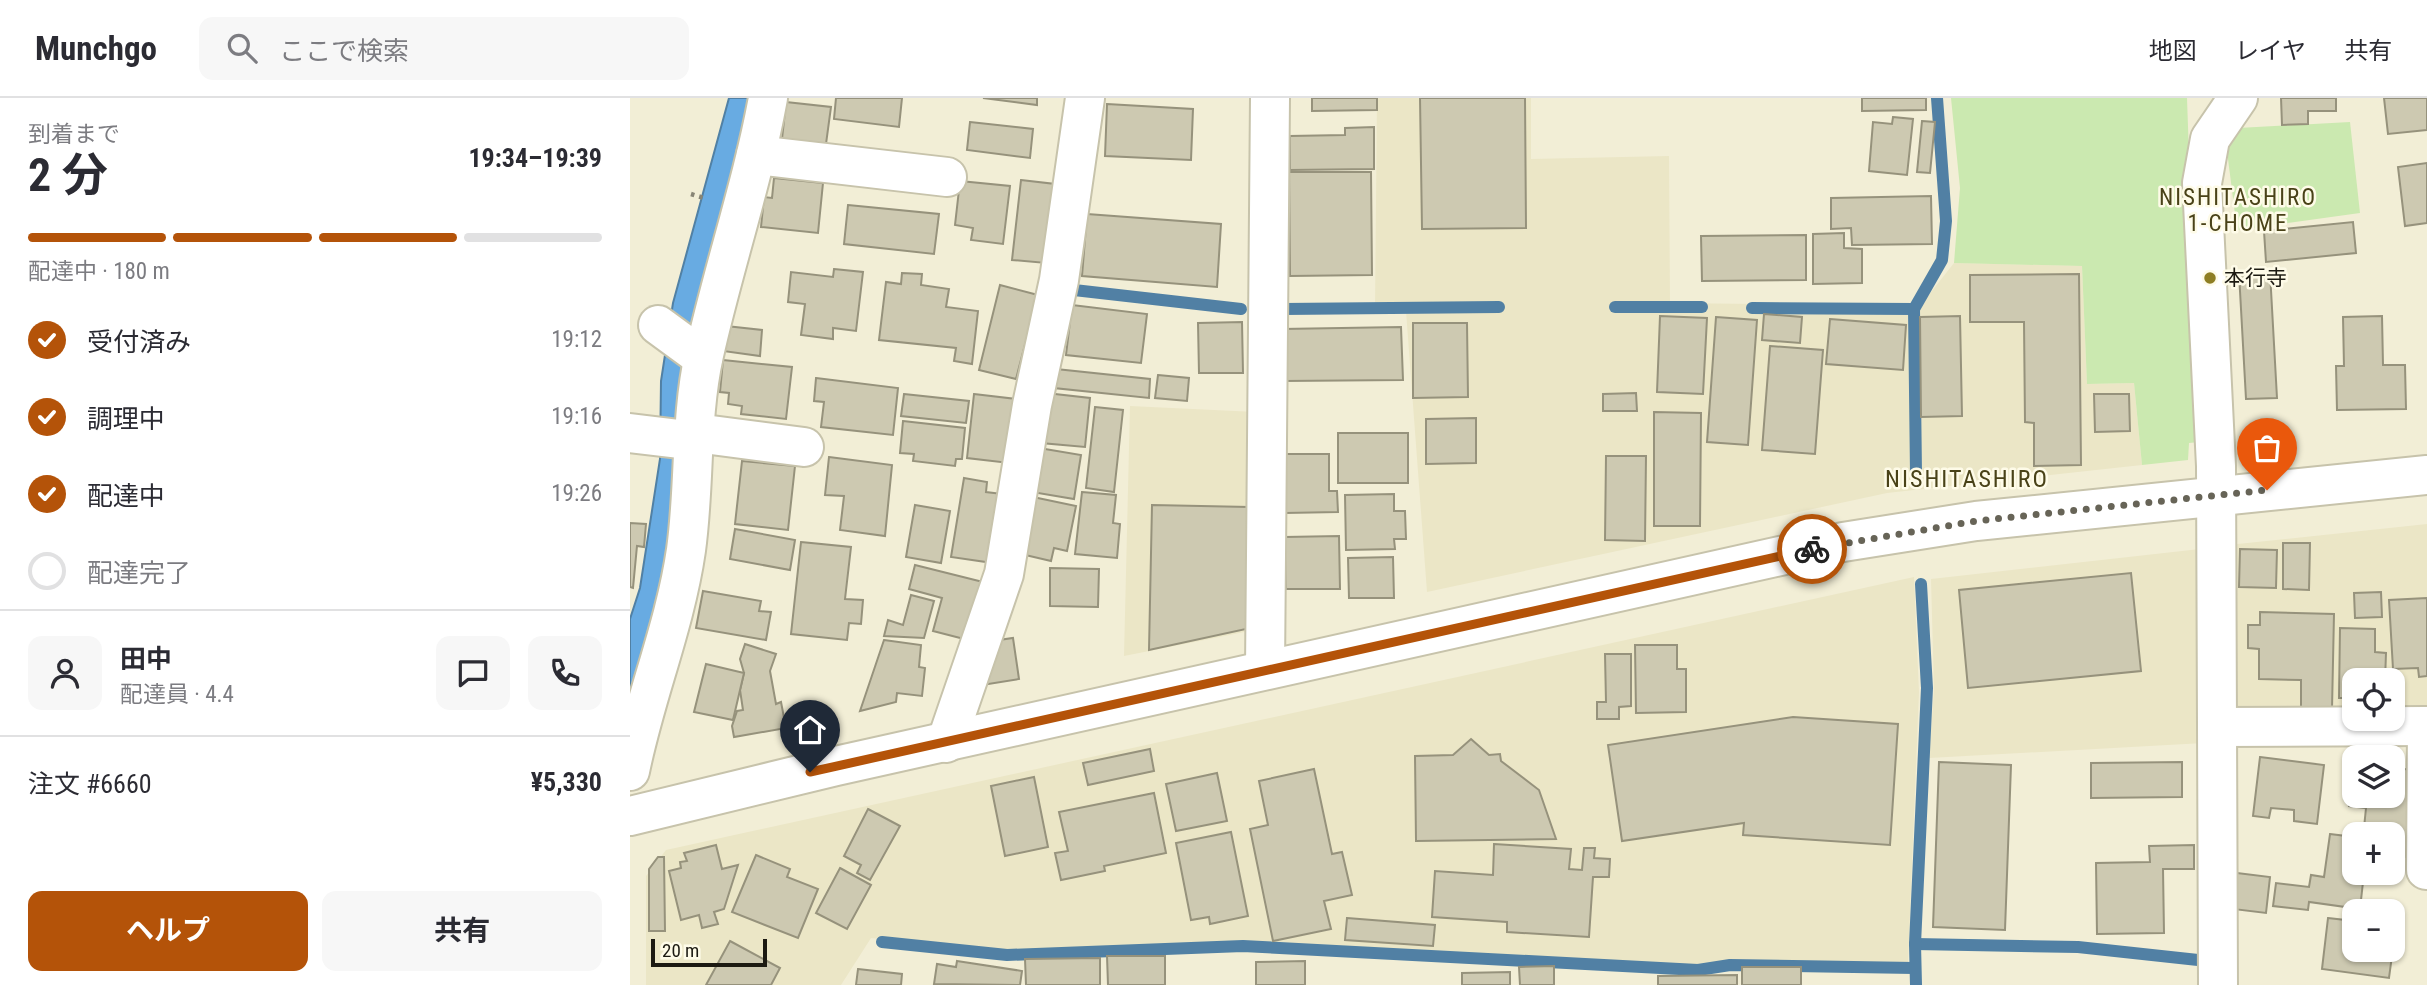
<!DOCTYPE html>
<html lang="ja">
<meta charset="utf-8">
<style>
body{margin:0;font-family:"Roboto Condensed","Noto Sans JP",sans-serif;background:#f7f7f7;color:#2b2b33;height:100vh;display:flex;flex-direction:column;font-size:26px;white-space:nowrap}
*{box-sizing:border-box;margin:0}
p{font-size:23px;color:#7c7c81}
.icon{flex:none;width:38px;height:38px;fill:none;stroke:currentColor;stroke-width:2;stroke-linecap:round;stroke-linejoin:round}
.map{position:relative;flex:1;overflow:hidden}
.side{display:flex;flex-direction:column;background:#fff;width:630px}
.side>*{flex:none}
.buttons{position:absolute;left:1712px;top:570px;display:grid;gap:14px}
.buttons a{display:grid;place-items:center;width:63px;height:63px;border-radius:14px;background:#fff;box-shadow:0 2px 5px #0004;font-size:35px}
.scale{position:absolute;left:21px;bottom:18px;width:116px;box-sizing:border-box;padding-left:7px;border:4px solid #1c1a12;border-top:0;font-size:19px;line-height:24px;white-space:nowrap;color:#1c1a12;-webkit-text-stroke:5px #fefbe8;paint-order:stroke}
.pin{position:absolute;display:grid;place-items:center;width:60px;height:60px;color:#fff;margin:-72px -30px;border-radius:50% 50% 50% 0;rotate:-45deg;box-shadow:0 0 7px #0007}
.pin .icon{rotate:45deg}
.courier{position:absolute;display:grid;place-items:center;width:70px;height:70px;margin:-35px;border:5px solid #b45309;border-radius:50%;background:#fff;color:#222;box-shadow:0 2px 9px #0007}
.head em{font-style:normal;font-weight:700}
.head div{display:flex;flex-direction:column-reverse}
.head{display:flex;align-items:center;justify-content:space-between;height:119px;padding:0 28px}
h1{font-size:46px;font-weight:700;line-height:52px}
.bar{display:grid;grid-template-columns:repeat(4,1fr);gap:10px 7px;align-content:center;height:84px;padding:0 28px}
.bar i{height:9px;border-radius:5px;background:#e1e1e2}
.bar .selected{background:#b45309}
.bar p{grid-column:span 4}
.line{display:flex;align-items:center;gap:18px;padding:0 28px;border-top:2px solid #e1e1e2}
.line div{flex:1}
.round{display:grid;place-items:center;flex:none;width:74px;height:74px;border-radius:14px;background:#f7f7f7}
ol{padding:0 28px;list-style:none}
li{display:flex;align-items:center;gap:21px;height:77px}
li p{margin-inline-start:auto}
li .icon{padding:7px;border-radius:50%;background:#b45309;color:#fff;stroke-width:4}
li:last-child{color:#7c7c81}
li i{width:38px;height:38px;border:4px solid #e1e1e2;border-radius:50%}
.button{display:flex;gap:14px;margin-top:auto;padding:14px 28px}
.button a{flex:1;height:80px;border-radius:14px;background:#b45309;color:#fff;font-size:28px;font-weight:700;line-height:80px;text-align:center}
.button a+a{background:#f7f7f7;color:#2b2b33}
header{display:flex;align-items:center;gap:42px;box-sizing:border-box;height:98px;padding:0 35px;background:#fff;border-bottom:2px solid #e1e1e2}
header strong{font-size:33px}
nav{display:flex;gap:38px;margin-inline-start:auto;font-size:24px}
.search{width:490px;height:63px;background:#f7f7f7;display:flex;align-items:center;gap:18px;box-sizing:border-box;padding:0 24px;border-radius:14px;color:#7c7c81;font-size:26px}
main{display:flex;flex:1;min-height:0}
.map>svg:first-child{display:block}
.built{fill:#ebe6c6}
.green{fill:#cbe9b0}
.water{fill:#68abe2;stroke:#5180a4;stroke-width:2}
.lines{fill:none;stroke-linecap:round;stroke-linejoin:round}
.stream{stroke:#5180a4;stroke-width:12}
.building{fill:#cdc9b1;stroke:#96927c;stroke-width:2}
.minor-casing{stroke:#c7c3ab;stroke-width:42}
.highway-casing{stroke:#c7c3ab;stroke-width:42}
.path{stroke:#888575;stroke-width:4.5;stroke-dasharray:3.5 5;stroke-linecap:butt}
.minor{stroke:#fff;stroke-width:38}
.highway{stroke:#fff;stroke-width:38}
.done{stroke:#676457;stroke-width:7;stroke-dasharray:0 12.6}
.route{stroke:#b45309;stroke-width:9}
.poi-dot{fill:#8e7e24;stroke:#fefbe8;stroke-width:2.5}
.labels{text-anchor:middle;stroke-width:5;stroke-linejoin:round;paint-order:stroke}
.poi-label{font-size:21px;fill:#1c1a12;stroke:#fefbe8;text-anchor:start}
.neighbourhood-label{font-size:23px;letter-spacing:2px;fill:#494218;stroke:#fefbe8}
.quarter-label{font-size:24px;letter-spacing:2px;fill:#494218;stroke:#fefbe8}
</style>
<header>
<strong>Munchgo</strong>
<div class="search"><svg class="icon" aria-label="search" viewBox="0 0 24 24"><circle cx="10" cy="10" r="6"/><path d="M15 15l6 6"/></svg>ここで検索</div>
<nav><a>地図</a><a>レイヤ</a><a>共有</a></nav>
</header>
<main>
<section class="side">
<div class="head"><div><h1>2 分</h1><p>到着まで</p></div><em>19:34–19:39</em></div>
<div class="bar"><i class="selected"></i><i class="selected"></i><i class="selected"></i><i></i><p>配達中 · 180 m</p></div>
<ol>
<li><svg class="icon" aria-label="check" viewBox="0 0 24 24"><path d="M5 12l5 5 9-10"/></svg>受付済み<p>19:12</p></li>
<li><svg class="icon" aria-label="check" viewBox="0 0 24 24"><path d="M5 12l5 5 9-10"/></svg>調理中<p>19:16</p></li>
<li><svg class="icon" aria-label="check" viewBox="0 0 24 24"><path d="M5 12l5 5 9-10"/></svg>配達中<p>19:26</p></li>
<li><i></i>配達完了</li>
</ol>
<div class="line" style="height:126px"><a class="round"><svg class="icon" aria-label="person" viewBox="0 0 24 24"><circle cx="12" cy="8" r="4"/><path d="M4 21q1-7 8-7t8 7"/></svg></a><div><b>田中</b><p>配達員 · 4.4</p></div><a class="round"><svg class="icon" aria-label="chat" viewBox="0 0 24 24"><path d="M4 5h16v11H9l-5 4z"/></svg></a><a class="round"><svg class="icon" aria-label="phone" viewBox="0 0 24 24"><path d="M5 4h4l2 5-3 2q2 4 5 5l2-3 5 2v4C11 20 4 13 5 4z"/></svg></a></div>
<div class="line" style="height:91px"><div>注文 #6660</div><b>¥5,330</b></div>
<div class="button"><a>ヘルプ</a><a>共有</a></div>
</section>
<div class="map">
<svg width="1797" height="887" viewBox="0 0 1797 887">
<rect width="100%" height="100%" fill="#f2eed6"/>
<!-- built -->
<g class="built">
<polygon points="747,0 901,0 901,61 1039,58 1040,205 1290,208 1324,165 1452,168 1457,286 1504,285 1512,367 1257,395 797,494 776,213 745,211"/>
<polygon points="500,308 645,315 644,528 494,558"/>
<polygon points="1797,426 1797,616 1762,617 1762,583 1724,583 1724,617 1601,617 1598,447"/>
<polygon points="1570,451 1574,645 1299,660 1304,592 1301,481"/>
<polygon points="1284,479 1289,594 1278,865 1099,864 1066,869 613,844 377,854 241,840 211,887 16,887 16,778 36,752"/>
</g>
<!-- green -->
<g class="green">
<polygon points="1321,0 1557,0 1569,344 1559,345 1558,362 1512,367 1504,285 1457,286 1452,168 1324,165 1330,90"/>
<polygon points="1720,24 1730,115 1607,132 1597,53 1608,30"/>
</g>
<!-- water -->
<polygon class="water" points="99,0 120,0 34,497 0,593 0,521 10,490 30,361 31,283 43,205"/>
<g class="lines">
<!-- stream -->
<g class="stream">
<polyline points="444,192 611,211"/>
<polyline points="985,209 1072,209"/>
<polyline points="1122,210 1284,211"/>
<polyline points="653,211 869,209"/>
<polyline points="1286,376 1284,211 1312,162 1316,123 1307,0"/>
<polyline points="252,844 377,857 613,848 1068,872 1100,867 1284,870"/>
<polyline points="1285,846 1448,849 1568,862"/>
<polyline points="1286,887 1285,846 1297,590 1291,486"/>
</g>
</g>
<!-- building -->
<g class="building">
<polygon points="206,0 272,0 269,29 204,21"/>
<polygon points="353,0 407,0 407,7"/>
<polygon points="682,0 747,0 747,12 682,13"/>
<polygon points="790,0 895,0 896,130 792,131"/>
<polygon points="1232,0 1296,0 1296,12 1232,13"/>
<polygon points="1651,0 1706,0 1706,13 1678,13 1678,26 1652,27"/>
<polygon points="1754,0 1797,0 1797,32 1758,36"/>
<polygon points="156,4 201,9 196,46 152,41"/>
<polygon points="477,6 563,11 561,62 475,58"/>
<polygon points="1263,19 1283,21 1277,77 1239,73 1243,24 1262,26"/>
<polygon points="1292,23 1305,24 1300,75 1287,74"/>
<polygon points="340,24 403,31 400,60 337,52"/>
<polygon points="744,29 744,71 660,72 660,38 715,37 715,30"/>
<polygon points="1797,65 1797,125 1775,128 1768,69"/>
<polygon points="659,74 741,74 742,177 660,178"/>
<polygon points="144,80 193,85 188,135 131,129 134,99 142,100"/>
<polygon points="391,82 425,86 416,165 382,162"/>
<polygon points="330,83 380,88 373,146 341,142 343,130 325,127"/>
<polygon points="1301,98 1302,146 1222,147 1221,130 1201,131 1201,100"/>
<polygon points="218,107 309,116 304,156 214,146"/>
<polygon points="457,116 591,126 587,189 452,178"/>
<polygon points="1723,124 1726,155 1636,164 1634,133"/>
<polygon points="1214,135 1214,150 1232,151 1232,185 1183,186 1183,136"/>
<polygon points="1176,137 1176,182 1072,183 1071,138"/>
<polygon points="204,171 233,174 226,233 203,230 203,241 171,237 175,206 158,204 161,174 203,179"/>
<polygon points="1640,174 1647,300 1616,301 1609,175"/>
<polygon points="272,175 292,176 291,187 319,191 316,209 348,213 342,266 324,263 326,250 249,242 256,184 271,186"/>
<polygon points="1449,176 1451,367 1404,368 1404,325 1395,324 1394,224 1340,224 1340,177"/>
<polygon points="370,187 408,197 386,281 349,272"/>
<polygon points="442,207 517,216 511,265 436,257"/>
<polygon points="1134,216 1172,219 1170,245 1132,242"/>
<polygon points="1030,218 1077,220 1073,296 1027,294"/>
<polygon points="1330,218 1332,318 1291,319 1290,219"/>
<polygon points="1752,218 1753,267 1775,267 1776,311 1707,312 1706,268 1714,268 1713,219"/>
<polygon points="1086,219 1127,222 1118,347 1077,344"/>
<polygon points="1200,221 1276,227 1273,272 1196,266"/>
<polygon points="612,224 613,275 569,275 568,225"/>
<polygon points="783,225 837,225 838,299 783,300"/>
<polygon points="96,228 132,232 130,258 93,253"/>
<polygon points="771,229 773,282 653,283 652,231"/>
<polygon points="1140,248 1193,252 1185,356 1132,352"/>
<polygon points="93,262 162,269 156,321 111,316 112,308 98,306 99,295 90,294"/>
<polygon points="426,271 520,281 519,300 424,290"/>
<polygon points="528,277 559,280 557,303 525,300"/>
<polygon points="186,280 268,290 263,337 191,329 194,304 184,303"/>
<polygon points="416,295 460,300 455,349 411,345"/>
<polygon points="1006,295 1007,313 973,313 973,296"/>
<polygon points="274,296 339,303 336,325 271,318"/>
<polygon points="344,296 386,301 379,365 337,360"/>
<polygon points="1464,296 1499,296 1500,333 1465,334"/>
<polygon points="465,309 493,312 484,394 456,390"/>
<polygon points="1024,314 1071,315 1070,428 1024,428"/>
<polygon points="846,320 846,365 796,366 796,321"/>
<polygon points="273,323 335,330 332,361 326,361 325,368 283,363 284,356 270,355"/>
<rect x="708" y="335" width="70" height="50"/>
<polygon points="409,350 451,357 444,401 402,394"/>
<polygon points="654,356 699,356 699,393 707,393 708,414 655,415"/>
<polygon points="976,358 1016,358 1015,443 975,442"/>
<polygon points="199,359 262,367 255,438 210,432 214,398 195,397"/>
<polygon points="112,363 165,368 158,432 105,426"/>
<polygon points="334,380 357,384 356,394 373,396 363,465 321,459"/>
<polygon points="452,394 486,397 483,425 490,426 487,460 445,456"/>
<polygon points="764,396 764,413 775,413 776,441 764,441 765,451 716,452 715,397"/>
<polygon points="403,399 446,408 437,453 424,450 421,463 391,456"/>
<polygon points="285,407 320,413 311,465 276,459"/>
<polygon points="522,407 619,409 616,531 519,552"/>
<polygon points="0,425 16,426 14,449 7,448 3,490 0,489"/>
<polygon points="105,431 165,442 160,472 100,461"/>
<polygon points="709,438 710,491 656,491 655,439"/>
<polygon points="171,444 221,449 215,501 233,502 231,526 219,525 217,542 161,536"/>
<polygon points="1653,445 1680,445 1679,492 1653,491"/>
<polygon points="1610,451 1647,452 1646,490 1609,489"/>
<polygon points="763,459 764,500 719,500 718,460"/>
<polygon points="285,467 353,484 338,542 303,533 312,500 279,491"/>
<polygon points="420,470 469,471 468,509 420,508"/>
<polygon points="1501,475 1511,573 1338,590 1329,492"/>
<polygon points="73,493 131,503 129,513 141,514 136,542 66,530"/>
<polygon points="1751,494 1752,519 1725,520 1724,495"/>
<polygon points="281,497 304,503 294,540 254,538 258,522 273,527"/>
<polygon points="1797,500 1797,578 1789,579 1788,570 1763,571 1759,502"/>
<polygon points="1630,514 1704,516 1702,611 1671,611 1671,582 1629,581 1629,551 1618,550 1618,527 1630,527"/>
<polygon points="1710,530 1745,531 1745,554 1756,555 1755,583 1724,583 1724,600 1709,600"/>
<polygon points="383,540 389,581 346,588 369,542"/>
<polygon points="254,542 291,547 289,569 295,570 292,598 267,595 266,604 230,613"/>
<polygon points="115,546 146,556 140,573 146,606 151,604 156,630 104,639 102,628 107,613 113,612 110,592 114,575 110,561"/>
<polygon points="1005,547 1047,547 1047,571 1056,571 1056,614 1006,615"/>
<polygon points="975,556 1001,556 1001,608 989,609 989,621 967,621 967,604 976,604"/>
<polygon points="76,566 114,575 103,622 64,614"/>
<polygon points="1163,619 1268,626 1260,747 1113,737 1114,725 992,743 978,647"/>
<polygon points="841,641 859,657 870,656 871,663 909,692 926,741 786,743 785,658 823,657"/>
<polygon points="520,651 524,673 458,687 453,665"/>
<polygon points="1630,659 1694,667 1687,726 1664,723 1664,712 1641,710 1639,720 1623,718"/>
<polygon points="1309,664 1381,667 1375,832 1303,829"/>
<polygon points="1552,664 1552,699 1461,700 1461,665"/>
<polygon points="1762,670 1784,672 1776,759 1762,757 1762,737 1734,730 1736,710 1719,708 1722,679 1724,698 1762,698"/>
<polygon points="684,671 702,756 712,754 722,797 694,803 701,831 643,843 620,731 638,727 629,683"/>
<polygon points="587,675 597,723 546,733 536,686"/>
<polygon points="404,679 418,749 375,758 361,688"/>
<polygon points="524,695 536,755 474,768 475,773 431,782 425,755 438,753 429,714"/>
<polygon points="238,711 270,728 240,782 227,775 231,767 214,758"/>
<polygon points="601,734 618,818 580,826 579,819 561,822 546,745"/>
<polygon points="1700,736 1724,739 1724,775 1734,775 1730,811 1679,804 1678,812 1643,808 1646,785 1679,789 1681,777 1694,779"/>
<polygon points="864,746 941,751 939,771 952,772 954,750 965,750 964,760 980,761 979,779 963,779 959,839 877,834 877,824 802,819 805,773 863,777"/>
<polygon points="86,747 92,771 108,767 94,811 84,814 88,826 72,830 69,817 51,822 39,773 51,770 50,764 57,763 54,755"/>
<polygon points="1564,747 1564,771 1533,771 1534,835 1467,836 1466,765 1520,764 1519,748"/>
<polygon points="126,757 160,771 157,779 188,791 168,840 102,814"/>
<polygon points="28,759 34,759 35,833 19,833 19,771"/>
<polygon points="210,770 241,787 217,831 186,815"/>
<polygon points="1607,775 1640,779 1636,815 1603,811"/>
<polygon points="717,820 805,827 803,848 715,842"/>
<polygon points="1698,820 1724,823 1724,852 1762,852 1762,828 1766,828 1759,880 1692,871"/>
<polygon points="100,843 150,870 141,887 76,887"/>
<polygon points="477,858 535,858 535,887 478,887"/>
<polygon points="470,860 470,887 396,887 395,861"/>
<polygon points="327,863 392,873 390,887 304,886 307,866 326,869"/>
<polygon points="675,863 675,887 626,887 626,864"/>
<polygon points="924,868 924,887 890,887 889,869"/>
<rect x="1112" y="869" width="59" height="18"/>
<polygon points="228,871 272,876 271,887 226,887"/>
<polygon points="880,874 880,887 832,887 832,875"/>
<polygon points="1107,877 1107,887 1028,887 1028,878"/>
</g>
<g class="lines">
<!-- minor casing -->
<g class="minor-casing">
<g id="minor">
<polyline points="126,57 317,79"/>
<polyline points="28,227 73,260"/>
<polyline points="0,335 66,343"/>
<polyline points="66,335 174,349"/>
<polyline points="635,572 640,0"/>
<polyline points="1588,629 1797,628"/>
<polyline points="316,645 374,476 402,307 429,182 455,0"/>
<path d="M0,673C15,598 45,528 56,452C65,388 60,320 74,257C93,171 122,87 138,0"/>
<polyline points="1796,772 1797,628"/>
<polyline points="1588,887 1586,368 1572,85 1580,41 1608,0"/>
</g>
</g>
<!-- highway casing -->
<g class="highway-casing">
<polyline id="highway" points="0,718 206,668 1213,444 1346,423 1797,377"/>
</g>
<!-- path -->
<polyline class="path" points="61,96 74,100"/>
<!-- minor -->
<use href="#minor" class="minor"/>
<!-- highway -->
<use href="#highway" class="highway"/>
</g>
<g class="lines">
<!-- done -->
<polyline class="done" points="1182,451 1346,423 1637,392"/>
<!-- route -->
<polyline class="route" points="180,674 1182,451"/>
</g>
<!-- markers -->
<circle class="poi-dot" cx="1580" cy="180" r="7"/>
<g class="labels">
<!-- poi labels -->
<g class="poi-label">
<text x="1594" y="187">本行寺</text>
</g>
<!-- neighbourhood labels -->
<g class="neighbourhood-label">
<text x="1608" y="107">NISHITASHIRO<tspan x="1608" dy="26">1-CHOME</tspan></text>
</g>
<!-- quarter labels -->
<g class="quarter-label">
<text x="1337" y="389">NISHITASHIRO</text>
</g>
</g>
</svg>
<div class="buttons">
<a><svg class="icon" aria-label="locate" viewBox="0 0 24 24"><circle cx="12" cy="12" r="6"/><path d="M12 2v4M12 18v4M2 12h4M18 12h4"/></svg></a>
<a><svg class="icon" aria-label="layers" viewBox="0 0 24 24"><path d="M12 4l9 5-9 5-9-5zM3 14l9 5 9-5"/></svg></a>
<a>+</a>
<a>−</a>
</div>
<div class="scale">20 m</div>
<div class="pin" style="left:1637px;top:392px;background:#ea580c"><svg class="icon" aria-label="bag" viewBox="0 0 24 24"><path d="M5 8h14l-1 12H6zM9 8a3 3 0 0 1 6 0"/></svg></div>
<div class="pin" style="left:180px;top:674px;background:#1f2937"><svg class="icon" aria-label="home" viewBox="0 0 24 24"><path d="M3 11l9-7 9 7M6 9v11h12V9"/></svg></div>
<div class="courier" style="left:1182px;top:451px"><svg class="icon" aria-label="bike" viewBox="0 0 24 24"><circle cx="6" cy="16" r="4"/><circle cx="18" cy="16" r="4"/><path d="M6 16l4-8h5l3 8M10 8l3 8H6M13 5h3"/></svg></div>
</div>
</main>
